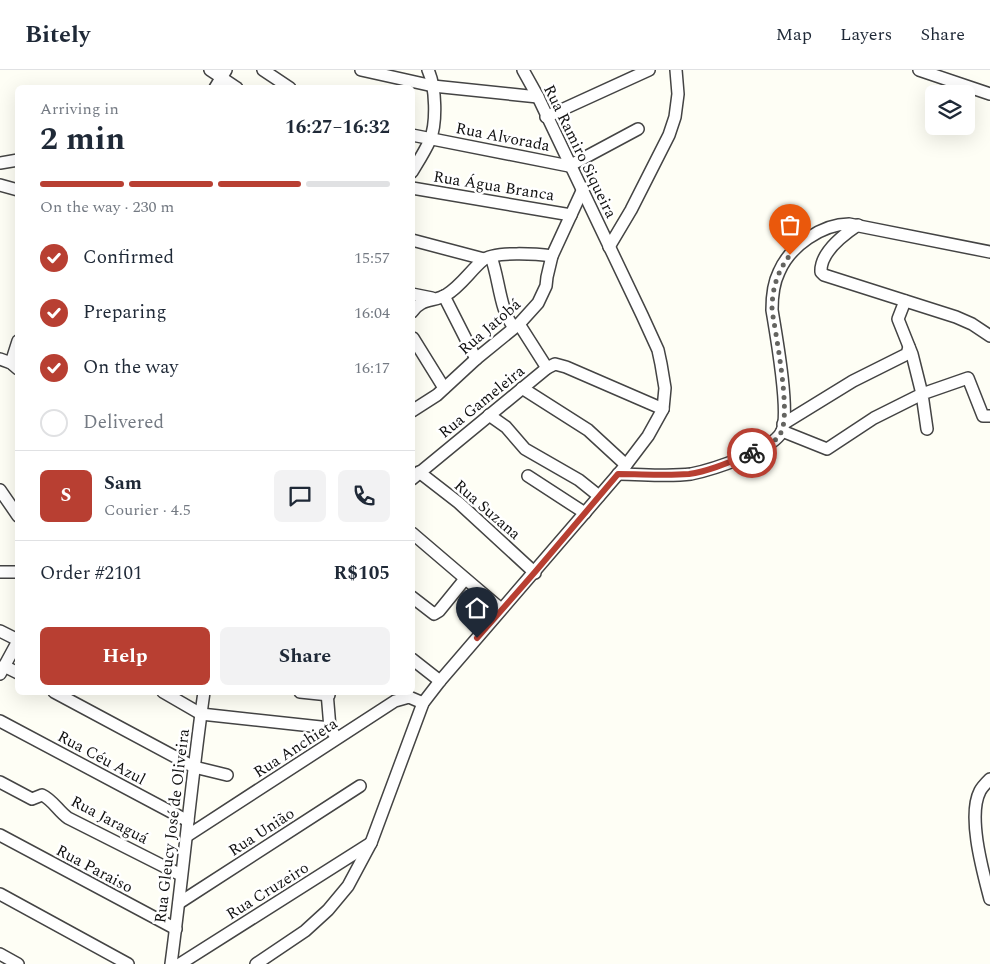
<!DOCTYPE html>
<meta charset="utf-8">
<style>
body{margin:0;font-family:Spectral,serif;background:#f2f2f3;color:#1f2937;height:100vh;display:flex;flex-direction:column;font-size:19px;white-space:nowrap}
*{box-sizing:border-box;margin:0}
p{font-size:16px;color:#747a83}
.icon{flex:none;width:28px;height:28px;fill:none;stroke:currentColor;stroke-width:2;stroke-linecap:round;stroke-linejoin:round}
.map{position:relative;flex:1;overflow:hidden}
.details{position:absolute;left:15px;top:15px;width:400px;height:610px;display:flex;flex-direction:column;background:#fff;border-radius:8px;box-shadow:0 5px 20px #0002}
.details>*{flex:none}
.fabs{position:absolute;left:925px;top:15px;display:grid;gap:10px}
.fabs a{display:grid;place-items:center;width:50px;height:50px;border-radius:8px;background:#fff;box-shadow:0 5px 20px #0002;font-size:25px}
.pin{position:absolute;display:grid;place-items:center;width:42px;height:42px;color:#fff;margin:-51px -21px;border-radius:50% 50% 50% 0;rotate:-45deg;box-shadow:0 0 5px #0007}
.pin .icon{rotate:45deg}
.courier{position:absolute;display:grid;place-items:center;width:50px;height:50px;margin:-25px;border:4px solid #b83f32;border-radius:50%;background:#fff;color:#222;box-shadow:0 1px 6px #0007}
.headline em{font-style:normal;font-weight:700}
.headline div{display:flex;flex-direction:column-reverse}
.headline{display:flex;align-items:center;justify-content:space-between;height:85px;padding:0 25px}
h1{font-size:32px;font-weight:700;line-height:38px}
.bar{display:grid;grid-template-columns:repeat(4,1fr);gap:8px 5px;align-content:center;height:60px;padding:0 25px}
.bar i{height:6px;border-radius:4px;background:#e0e1e3}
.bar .on{background:#b83f32}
.bar p{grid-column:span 4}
.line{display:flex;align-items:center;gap:12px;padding:0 25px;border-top:1px solid #e0e1e3}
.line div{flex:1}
.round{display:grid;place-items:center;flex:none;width:52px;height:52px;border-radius:8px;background:#f2f2f3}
ol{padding:0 25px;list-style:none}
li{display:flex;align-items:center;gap:15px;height:55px}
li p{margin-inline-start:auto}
li .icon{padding:5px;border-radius:50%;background:#b83f32;color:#fff;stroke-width:4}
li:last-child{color:#747a83}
li i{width:28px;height:28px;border:2px solid #e0e1e3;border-radius:50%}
.cta{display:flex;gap:10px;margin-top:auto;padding:10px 25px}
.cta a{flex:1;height:58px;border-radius:8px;background:#b83f32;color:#fff;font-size:20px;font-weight:700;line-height:58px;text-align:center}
.cta a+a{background:#f2f2f3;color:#1f2937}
header{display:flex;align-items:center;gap:30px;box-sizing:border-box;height:70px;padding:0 25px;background:#fff;border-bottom:1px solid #e0e1e3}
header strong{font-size:24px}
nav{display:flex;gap:28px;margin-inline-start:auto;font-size:18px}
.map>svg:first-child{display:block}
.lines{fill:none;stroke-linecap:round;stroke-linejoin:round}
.minor-casing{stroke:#444;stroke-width:14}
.minor{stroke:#fff;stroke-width:11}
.done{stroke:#646461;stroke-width:5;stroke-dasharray:0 9}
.route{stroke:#b83f32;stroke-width:6}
.labels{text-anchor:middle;stroke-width:5;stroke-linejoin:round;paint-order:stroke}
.street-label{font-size:16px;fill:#111;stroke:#fff}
</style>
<header>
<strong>Bitely</strong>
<nav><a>Map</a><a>Layers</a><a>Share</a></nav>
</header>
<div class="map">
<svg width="990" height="894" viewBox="0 0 990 894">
<rect width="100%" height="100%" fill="#fefef5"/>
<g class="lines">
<!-- minor casing -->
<g class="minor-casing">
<g id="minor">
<polyline points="210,0 237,18"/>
<polyline points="263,0 290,18"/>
<polyline points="361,0 433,16 538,27"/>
<polyline points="919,0 990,24"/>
<polyline points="215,18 226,0"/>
<polyline points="546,47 649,0"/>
<polyline points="412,65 569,96 638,59"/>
<polyline points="0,93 18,90"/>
<path d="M412,102C418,92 425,81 430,70C437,53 436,17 428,0"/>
<polyline points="0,115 18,120"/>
<polyline points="412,118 571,145"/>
<path d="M858,155C843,165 820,183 821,202L824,205L956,247L972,254L990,266"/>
<polyline points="412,170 484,189"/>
<polyline points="609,177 631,140 669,65 675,47 678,24 676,0"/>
<path d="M491,187C499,207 500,243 514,257"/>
<polyline points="412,224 432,228"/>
<polyline points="444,226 476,289"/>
<path d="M412,242C421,228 434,232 446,225C461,216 470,201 483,190C494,181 538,184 552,186"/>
<polyline points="519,254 547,298"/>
<polyline points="413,268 444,318"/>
<polyline points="0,289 11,293 18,299"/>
<polyline points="11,293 18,271"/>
<polyline points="522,318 588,360 626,395"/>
<polyline points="412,341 437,325 476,289 519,254 538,233 546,216 547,207 552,186 582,121"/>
<polyline points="489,345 506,357 525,379 579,410 599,426"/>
<polyline points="783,354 853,311 907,284 909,277"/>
<polyline points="927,359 922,324 968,308 983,346 990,346"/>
<polyline points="782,361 827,379 874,348 922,324 912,284 898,249 905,231"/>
<polyline points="419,402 459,433 535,503"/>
<path d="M618,404C642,404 667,407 691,404C711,400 774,380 782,361C790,342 776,264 772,240C772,227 773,214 779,202C790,176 822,154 849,154L990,182"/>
<polyline points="528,406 585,443"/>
<polyline points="412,409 547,298 555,294 566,297 663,339"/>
<polyline points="0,420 18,446"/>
<polyline points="412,463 501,539"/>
<polyline points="0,502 18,502"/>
<polyline points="412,527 434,544 439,541 465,509"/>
<polyline points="0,561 18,570"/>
<polyline points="412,589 440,611"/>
<polyline points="4,596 18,603"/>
<polyline points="0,604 18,571"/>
<polyline points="54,622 194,697 227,705"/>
<polyline points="163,622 201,644 330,658"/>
<polyline points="300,622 329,625"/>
<polyline points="327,622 330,658 334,664"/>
<polyline points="0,651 188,751"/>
<path d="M990,709C987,712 982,717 980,721C967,746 983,802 990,829"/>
<path d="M0,712L32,729L42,725C53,730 58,741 68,748L181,805"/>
<polyline points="0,765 176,859"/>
<polyline points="187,766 395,631 409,627 423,633"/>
<polyline points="0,824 128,894"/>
<polyline points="179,833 360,716"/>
<polyline points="0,884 18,894"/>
<path d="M171,894C183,804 191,713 204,622"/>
<polyline points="180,894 371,773"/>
<polyline points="256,894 305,861 328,840 348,816 371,773 423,633 440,611 626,395 648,366 663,339 665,318 661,294 658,280 642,245 538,27 523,0"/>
</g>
</g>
<!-- minor -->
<use href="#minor" class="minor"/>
</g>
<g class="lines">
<!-- done -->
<path class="done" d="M752,383C763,379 778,372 782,360C790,338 776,266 772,240C772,219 777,202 790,185"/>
<!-- route -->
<path class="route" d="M477,568L535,502L618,404C642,404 665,406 689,404C710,401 732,391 752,383"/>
</g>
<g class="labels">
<!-- street labels -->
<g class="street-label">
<text transform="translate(503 66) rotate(11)" y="6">Rua Alvorada</text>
<text transform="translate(581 81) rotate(64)" y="6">Rua Ramiro Siqueira</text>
<text transform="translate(494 115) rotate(9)" y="6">Rua Água Branca</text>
<text transform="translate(489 256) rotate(-41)" y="6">Rua Jatobá</text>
<text transform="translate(481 331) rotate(-39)" y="6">Rua Gameleira</text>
<text transform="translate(488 439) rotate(41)" y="6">Rua Suzana</text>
<text transform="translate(295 677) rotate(-33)" y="6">Rua Anchieta</text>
<text transform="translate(102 687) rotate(28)" y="6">Rua Céu Azul</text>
<text transform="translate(110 749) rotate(28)" y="6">Rua Jaraguá</text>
<text transform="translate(171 756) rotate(-83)" y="6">Rua Gleucy José de Oliveira</text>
<text transform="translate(261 761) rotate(-33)" y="6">Rua União</text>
<text transform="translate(95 798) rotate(28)" y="6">Rua Paraiso</text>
<text transform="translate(267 820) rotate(-32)" y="6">Rua Cruzeiro</text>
</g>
</g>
</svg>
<div class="fabs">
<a><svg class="icon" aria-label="layers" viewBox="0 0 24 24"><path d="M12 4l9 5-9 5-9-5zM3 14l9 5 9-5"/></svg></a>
</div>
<div class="pin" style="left:790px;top:185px;background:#ea580c"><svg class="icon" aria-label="bag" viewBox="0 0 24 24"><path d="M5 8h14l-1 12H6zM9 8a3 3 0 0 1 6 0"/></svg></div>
<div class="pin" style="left:477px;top:568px;background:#1f2937"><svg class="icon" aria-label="home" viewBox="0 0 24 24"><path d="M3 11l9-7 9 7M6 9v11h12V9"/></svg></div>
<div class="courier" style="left:752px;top:383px"><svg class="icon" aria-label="bike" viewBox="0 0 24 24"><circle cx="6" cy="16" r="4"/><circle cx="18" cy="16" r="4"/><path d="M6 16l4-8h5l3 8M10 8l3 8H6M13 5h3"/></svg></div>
<section class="details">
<div class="headline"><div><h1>2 min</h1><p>Arriving in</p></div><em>16:27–16:32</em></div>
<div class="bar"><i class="on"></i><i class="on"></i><i class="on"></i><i></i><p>On the way · 230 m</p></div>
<ol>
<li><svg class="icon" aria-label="check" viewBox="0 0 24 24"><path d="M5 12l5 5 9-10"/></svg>Confirmed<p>15:57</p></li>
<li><svg class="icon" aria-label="check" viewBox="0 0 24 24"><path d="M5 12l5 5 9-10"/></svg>Preparing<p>16:04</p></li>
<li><svg class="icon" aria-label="check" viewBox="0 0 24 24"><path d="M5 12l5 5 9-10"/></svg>On the way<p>16:17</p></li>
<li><i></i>Delivered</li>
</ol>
<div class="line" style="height:90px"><b class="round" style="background:#b83f32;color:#fff">S</b><div><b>Sam</b><p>Courier · 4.5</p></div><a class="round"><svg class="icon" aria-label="chat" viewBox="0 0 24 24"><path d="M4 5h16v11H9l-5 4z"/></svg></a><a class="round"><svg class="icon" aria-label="phone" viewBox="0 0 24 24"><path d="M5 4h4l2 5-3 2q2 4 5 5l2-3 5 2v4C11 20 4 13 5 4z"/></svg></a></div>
<div class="line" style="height:65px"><div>Order #2101</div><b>R$105</b></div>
<div class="cta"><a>Help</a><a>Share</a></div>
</section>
</div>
